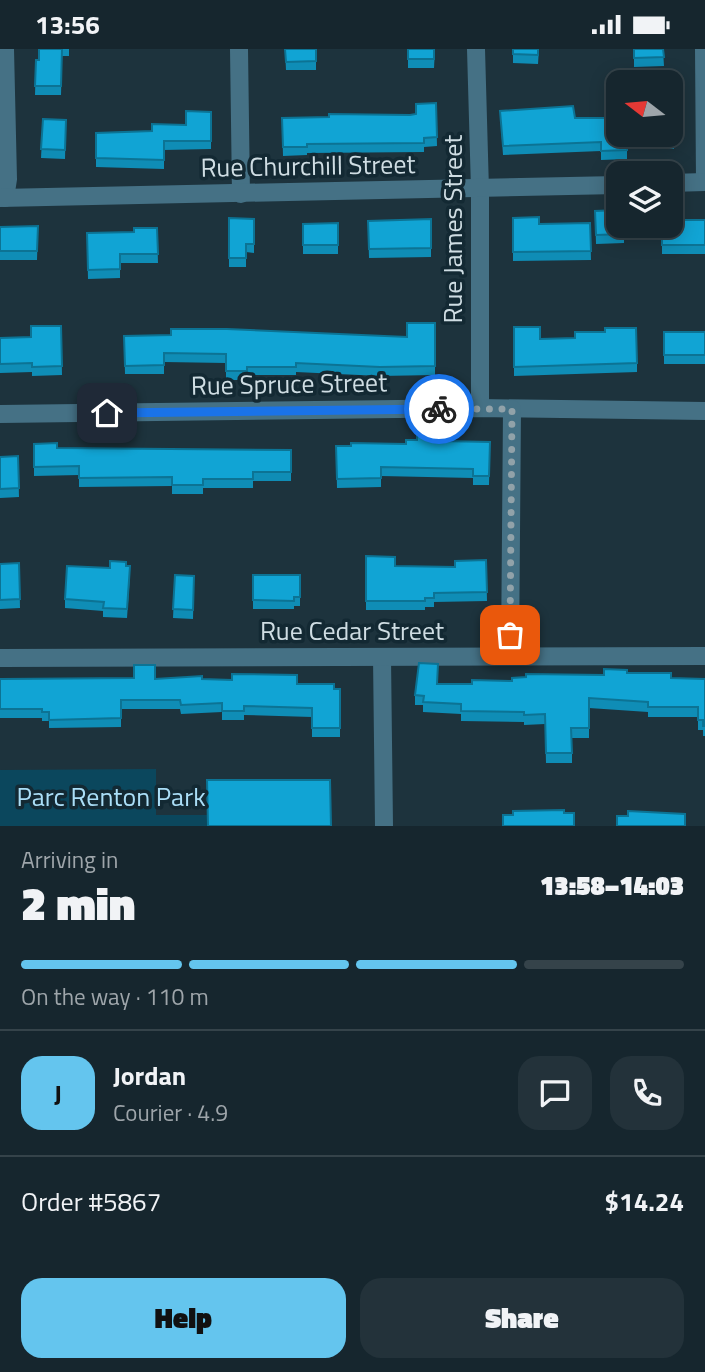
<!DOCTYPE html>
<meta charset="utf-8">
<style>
body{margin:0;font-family:"Titillium Web",sans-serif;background:#23323a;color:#f1f3f6;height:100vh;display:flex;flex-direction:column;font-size:26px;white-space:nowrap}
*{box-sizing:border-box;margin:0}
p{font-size:23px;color:#9ea5aa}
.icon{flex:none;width:38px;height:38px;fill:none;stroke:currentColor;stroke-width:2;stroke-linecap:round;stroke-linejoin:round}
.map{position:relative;height:777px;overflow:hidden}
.side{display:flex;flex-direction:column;background:#16262e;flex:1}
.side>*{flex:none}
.needle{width:46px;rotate:286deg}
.tools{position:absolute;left:606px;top:21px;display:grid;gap:14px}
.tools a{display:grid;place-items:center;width:77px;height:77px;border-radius:14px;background:#16262e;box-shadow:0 4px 18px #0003,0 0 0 2px #35434a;font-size:35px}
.pin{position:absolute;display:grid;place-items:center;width:60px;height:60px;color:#fff;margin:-30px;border-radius:14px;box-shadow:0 4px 10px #0006}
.courier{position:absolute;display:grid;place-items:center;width:70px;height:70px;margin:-35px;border:5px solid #1a73e8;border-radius:50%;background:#fff;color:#222;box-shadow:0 2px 9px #0007}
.overview em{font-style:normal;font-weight:800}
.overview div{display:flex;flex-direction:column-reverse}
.overview{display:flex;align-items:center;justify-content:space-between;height:119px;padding:0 21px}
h1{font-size:46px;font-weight:800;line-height:52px}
.bar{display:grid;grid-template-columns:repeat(4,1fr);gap:10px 7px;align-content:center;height:84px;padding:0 21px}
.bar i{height:9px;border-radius:5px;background:#35434a}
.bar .on{background:#64c5ee}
.bar p{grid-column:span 4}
.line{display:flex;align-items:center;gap:18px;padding:0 21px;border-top:2px solid #35434a}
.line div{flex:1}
.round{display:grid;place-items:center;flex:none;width:74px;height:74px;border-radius:21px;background:#23323a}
.cta{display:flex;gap:14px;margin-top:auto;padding:14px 21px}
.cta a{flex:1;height:80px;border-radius:21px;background:#64c5ee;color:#111;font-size:28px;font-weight:800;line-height:80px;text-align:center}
.cta a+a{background:#23323a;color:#f1f3f6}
.status{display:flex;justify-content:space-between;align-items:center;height:49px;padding:0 35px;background:#16262e;direction:ltr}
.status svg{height:19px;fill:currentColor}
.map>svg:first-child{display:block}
.green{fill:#0b475d}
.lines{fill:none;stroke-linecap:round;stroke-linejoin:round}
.minor{stroke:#457185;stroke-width:18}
.wall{fill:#0f8db6}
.building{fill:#11a4d4;stroke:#0c7394;stroke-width:2}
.done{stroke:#91a2a9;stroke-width:7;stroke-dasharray:0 12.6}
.route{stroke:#1a73e8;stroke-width:9}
.labels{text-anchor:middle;stroke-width:7;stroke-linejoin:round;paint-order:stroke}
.street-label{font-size:26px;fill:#cfdde3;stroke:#132933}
.park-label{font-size:26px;fill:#aadef7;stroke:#132933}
</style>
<div class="status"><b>13:56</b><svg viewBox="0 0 49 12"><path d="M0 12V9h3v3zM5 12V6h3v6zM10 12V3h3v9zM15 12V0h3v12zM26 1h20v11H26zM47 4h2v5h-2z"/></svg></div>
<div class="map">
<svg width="705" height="777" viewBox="0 0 705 777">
<rect width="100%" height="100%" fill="#1d333d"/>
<!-- green -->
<polygon class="green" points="156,720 156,766 223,766 223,777 0,777 0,721"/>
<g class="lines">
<!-- minor -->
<g class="minor">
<polyline points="5,0 8,130 5,149"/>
<polyline points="239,0 241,145"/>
<polyline points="476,0 480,141 480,359"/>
<polyline points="704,0 705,133"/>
<polyline points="670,134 705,133"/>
<polyline points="0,149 618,136"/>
<polyline points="0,365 480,359 705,362"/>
<polyline points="510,607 512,360"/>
<polyline points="382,608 384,777"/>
<polyline points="0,609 705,607"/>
</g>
</g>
<!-- wall -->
<g class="wall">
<polygon points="39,0 69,0 69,7 62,7 61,46 35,46 36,11 39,11"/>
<polygon points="285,0 316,0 316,21 286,21"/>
<polygon points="408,0 435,0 434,19 408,19"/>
<polygon points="513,0 539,0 538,15 513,14"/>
<polygon points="634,0 663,0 664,17 634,18"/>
<polygon points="436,54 437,97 424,98 424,103 307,104 307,106 283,107 282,69 410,66 416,65"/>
<polygon points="675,56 674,100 627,99 627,110 601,111 601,102 503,106 500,62 575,69 670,86"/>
<polygon points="211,63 211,100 164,101 164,120 96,118 96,84 152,82 186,76"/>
<polygon points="43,70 66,71 65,110 41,109"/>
<polygon points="595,162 624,177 624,194 596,195"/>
<polygon points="229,169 254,170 254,204 246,203 246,218 229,218"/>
<polygon points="513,169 539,175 590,174 591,211 513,212"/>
<polygon points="431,170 431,208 369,209 368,172"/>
<polygon points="682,171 705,171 705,205 662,205 662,177"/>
<polygon points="338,174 338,205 303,205 303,175"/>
<polygon points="38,177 37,211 0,211 0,178"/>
<polygon points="157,179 158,214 120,214 120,229 88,230 87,184 134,183"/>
<polygon points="435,274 435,326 380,327 296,323 296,326 247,326 247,331 226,331 226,314 164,313 164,325 125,325 124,287 407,288"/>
<polygon points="61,277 62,326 32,327 32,323 0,324 0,289 31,288"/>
<polygon points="514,278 540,290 637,314 637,323 514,327"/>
<rect x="664" y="283" width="41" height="32"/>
<polygon points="433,391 490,393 489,436 473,436 473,429 381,427 381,438 337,439 336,397 406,395"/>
<polygon points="34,395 57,399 291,401 291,432 253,432 253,439 203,439 203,445 172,445 172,437 79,438 79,426 34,427"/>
<polygon points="18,407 19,448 0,449 0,408"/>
<polygon points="366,507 395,517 455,518 486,511 487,552 434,553 434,558 425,558 425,561 366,561"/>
<polygon points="19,514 20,559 0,560 0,515"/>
<polygon points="126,517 130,526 127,569 103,568 103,562 65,559 65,550 110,519"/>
<polygon points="175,526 194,527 193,570 173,569"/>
<polygon points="253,526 300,526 300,557 294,557 294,560 253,560"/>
<polygon points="627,624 671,629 705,630 705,687 703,687 703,681 698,681 698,668 648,668 648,663 589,659 589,689 572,689 572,714 546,714 545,675 524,676 524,673 461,672 461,665 423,663 423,656 415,656 415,646 437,635 472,635"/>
<polygon points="0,630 202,630 297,635 340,640 340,688 312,688 312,668 244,666 244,671 222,671 222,663 181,665 180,660 121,660 121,678 49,679 49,672 42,672 42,669 0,669"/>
</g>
<!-- building -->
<g class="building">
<polygon points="39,0 62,0 61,37 35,37 36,11 39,11"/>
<polygon points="285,0 316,0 316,12 286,13"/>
<rect x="408" y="0" width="26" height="10"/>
<polygon points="513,0 538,0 538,6 513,5"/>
<polygon points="634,0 663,0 664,8 634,9"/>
<polygon points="436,54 437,88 424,89 424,94 307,95 307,98 283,98 282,69 329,68 329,65 410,66 416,65 416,55"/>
<polygon points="670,56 675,56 674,91 627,90 627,101 601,102 601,93 503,97 500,62 573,57 575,69 618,69 618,86 670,86"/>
<polygon points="186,62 211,63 211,92 164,92 164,111 96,109 96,84 152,82 152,75 186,76"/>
<polygon points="43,70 66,71 65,101 41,100"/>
<polygon points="670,160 682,160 682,171 705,171 705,196 662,196 662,177 670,177"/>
<polygon points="618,161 618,177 624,177 624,185 596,186 595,162"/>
<polygon points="539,168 539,175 590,174 591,202 513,203 513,169"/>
<polygon points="229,169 254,170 254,195 246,195 246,209 229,209"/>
<polygon points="431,170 431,199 369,200 368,172"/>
<polygon points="338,174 338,196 303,196 303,175"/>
<polygon points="38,177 37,202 0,202 0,178"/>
<polygon points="134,179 157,179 158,205 120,205 120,220 88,221 87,184 134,183"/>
<polygon points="407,274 435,274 435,317 380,318 296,314 296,318 247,318 247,322 226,322 226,305 164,304 164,316 125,317 124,287 171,286 171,280 227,280 407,288"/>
<polygon points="31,277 61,277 62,317 32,318 32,314 0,315 0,289 31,288"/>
<polygon points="514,278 540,278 540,290 575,289 575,283 605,283 605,279 636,279 637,314 514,318"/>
<rect x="664" y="283" width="41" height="23"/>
<polygon points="417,387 433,387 433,391 442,392 490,393 489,427 473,427 473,420 381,418 381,429 337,430 336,397 351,397 351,394 406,395 406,391 417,391"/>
<polygon points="57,394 57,399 291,401 291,423 253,423 253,430 203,430 203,436 172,436 172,428 79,429 79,417 34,418 34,395"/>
<polygon points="18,407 19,439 0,440 0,408"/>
<polygon points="366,507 395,508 395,517 455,518 455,512 486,511 487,543 434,544 434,549 425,549 425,552 366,552"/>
<polygon points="110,512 126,513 126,517 130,517 127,560 103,559 104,553 65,550 67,517 110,519"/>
<polygon points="19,514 20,550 0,551 0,515"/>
<polygon points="175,526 194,527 193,561 173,560"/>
<polygon points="253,526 300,526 300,548 294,548 294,552 253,551"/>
<polygon points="419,614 438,615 437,635 472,635 472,631 512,632 512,629 526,628 526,625 604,626 604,620 627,621 627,624 671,624 671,629 705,630 705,677 703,677 703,671 698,671 698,658 648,658 648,653 589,649 589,679 571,679 572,704 546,704 545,665 524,666 524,663 461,662 461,655 423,653 424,647 415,646"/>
<polygon points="134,616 155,616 155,630 202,627 202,630 232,631 232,625 297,626 297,635 334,635 334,640 340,640 340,679 312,679 312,659 244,657 244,662 222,662 222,654 181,656 180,651 121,651 121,669 49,671 49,663 42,663 42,660 0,660 0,630 134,629"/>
<polygon points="207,731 330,731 331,777 208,777"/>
<polygon points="564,761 564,764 574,764 574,777 503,777 503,766 513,766 513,762"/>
<polygon points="628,762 685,765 685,777 617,777 617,767 628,767"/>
</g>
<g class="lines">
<!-- done -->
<polyline class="done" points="439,360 512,360 510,586"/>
<!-- route -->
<polyline class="route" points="107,364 439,360"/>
</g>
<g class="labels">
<!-- street labels -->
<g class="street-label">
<text transform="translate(308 117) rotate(-1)" y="9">Rue Churchill Street</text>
<text transform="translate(453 180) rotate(-90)" y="9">Rue James Street</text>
<text transform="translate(289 335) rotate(-1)" y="9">Rue Spruce Street</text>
<text x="352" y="591">Rue Cedar Street</text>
</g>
<!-- park labels -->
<g class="park-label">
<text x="111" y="757">Parc Renton Park</text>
</g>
</g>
</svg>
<div class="tools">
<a><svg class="needle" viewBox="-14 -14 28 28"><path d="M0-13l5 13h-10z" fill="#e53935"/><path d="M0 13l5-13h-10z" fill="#9ea5aa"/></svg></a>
<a><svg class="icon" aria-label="layers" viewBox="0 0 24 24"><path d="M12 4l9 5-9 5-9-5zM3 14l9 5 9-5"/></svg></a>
</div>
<div class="pin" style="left:510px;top:586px;background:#ea580c"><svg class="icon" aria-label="bag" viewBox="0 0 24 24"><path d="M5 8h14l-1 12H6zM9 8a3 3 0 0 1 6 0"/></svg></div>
<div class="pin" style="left:107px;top:364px;background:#1f2937"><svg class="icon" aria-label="home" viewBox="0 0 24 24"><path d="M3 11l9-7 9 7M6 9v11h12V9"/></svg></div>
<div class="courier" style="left:439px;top:360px"><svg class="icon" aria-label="bike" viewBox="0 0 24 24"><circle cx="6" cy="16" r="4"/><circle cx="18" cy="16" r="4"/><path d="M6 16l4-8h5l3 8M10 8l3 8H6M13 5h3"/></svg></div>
</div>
<section class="side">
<div class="overview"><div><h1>2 min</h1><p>Arriving in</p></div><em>13:58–14:03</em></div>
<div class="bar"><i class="on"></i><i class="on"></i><i class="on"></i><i></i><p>On the way · 110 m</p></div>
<div class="line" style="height:126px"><b class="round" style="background:#64c5ee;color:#111">J</b><div><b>Jordan</b><p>Courier · 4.9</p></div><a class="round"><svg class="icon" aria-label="chat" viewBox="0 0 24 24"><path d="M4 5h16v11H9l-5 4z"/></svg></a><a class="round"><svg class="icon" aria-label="phone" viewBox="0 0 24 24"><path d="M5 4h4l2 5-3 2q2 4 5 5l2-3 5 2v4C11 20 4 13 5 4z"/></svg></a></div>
<div class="line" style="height:91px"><div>Order #5867</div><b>$14.24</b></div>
<div class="cta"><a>Help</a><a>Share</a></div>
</section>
